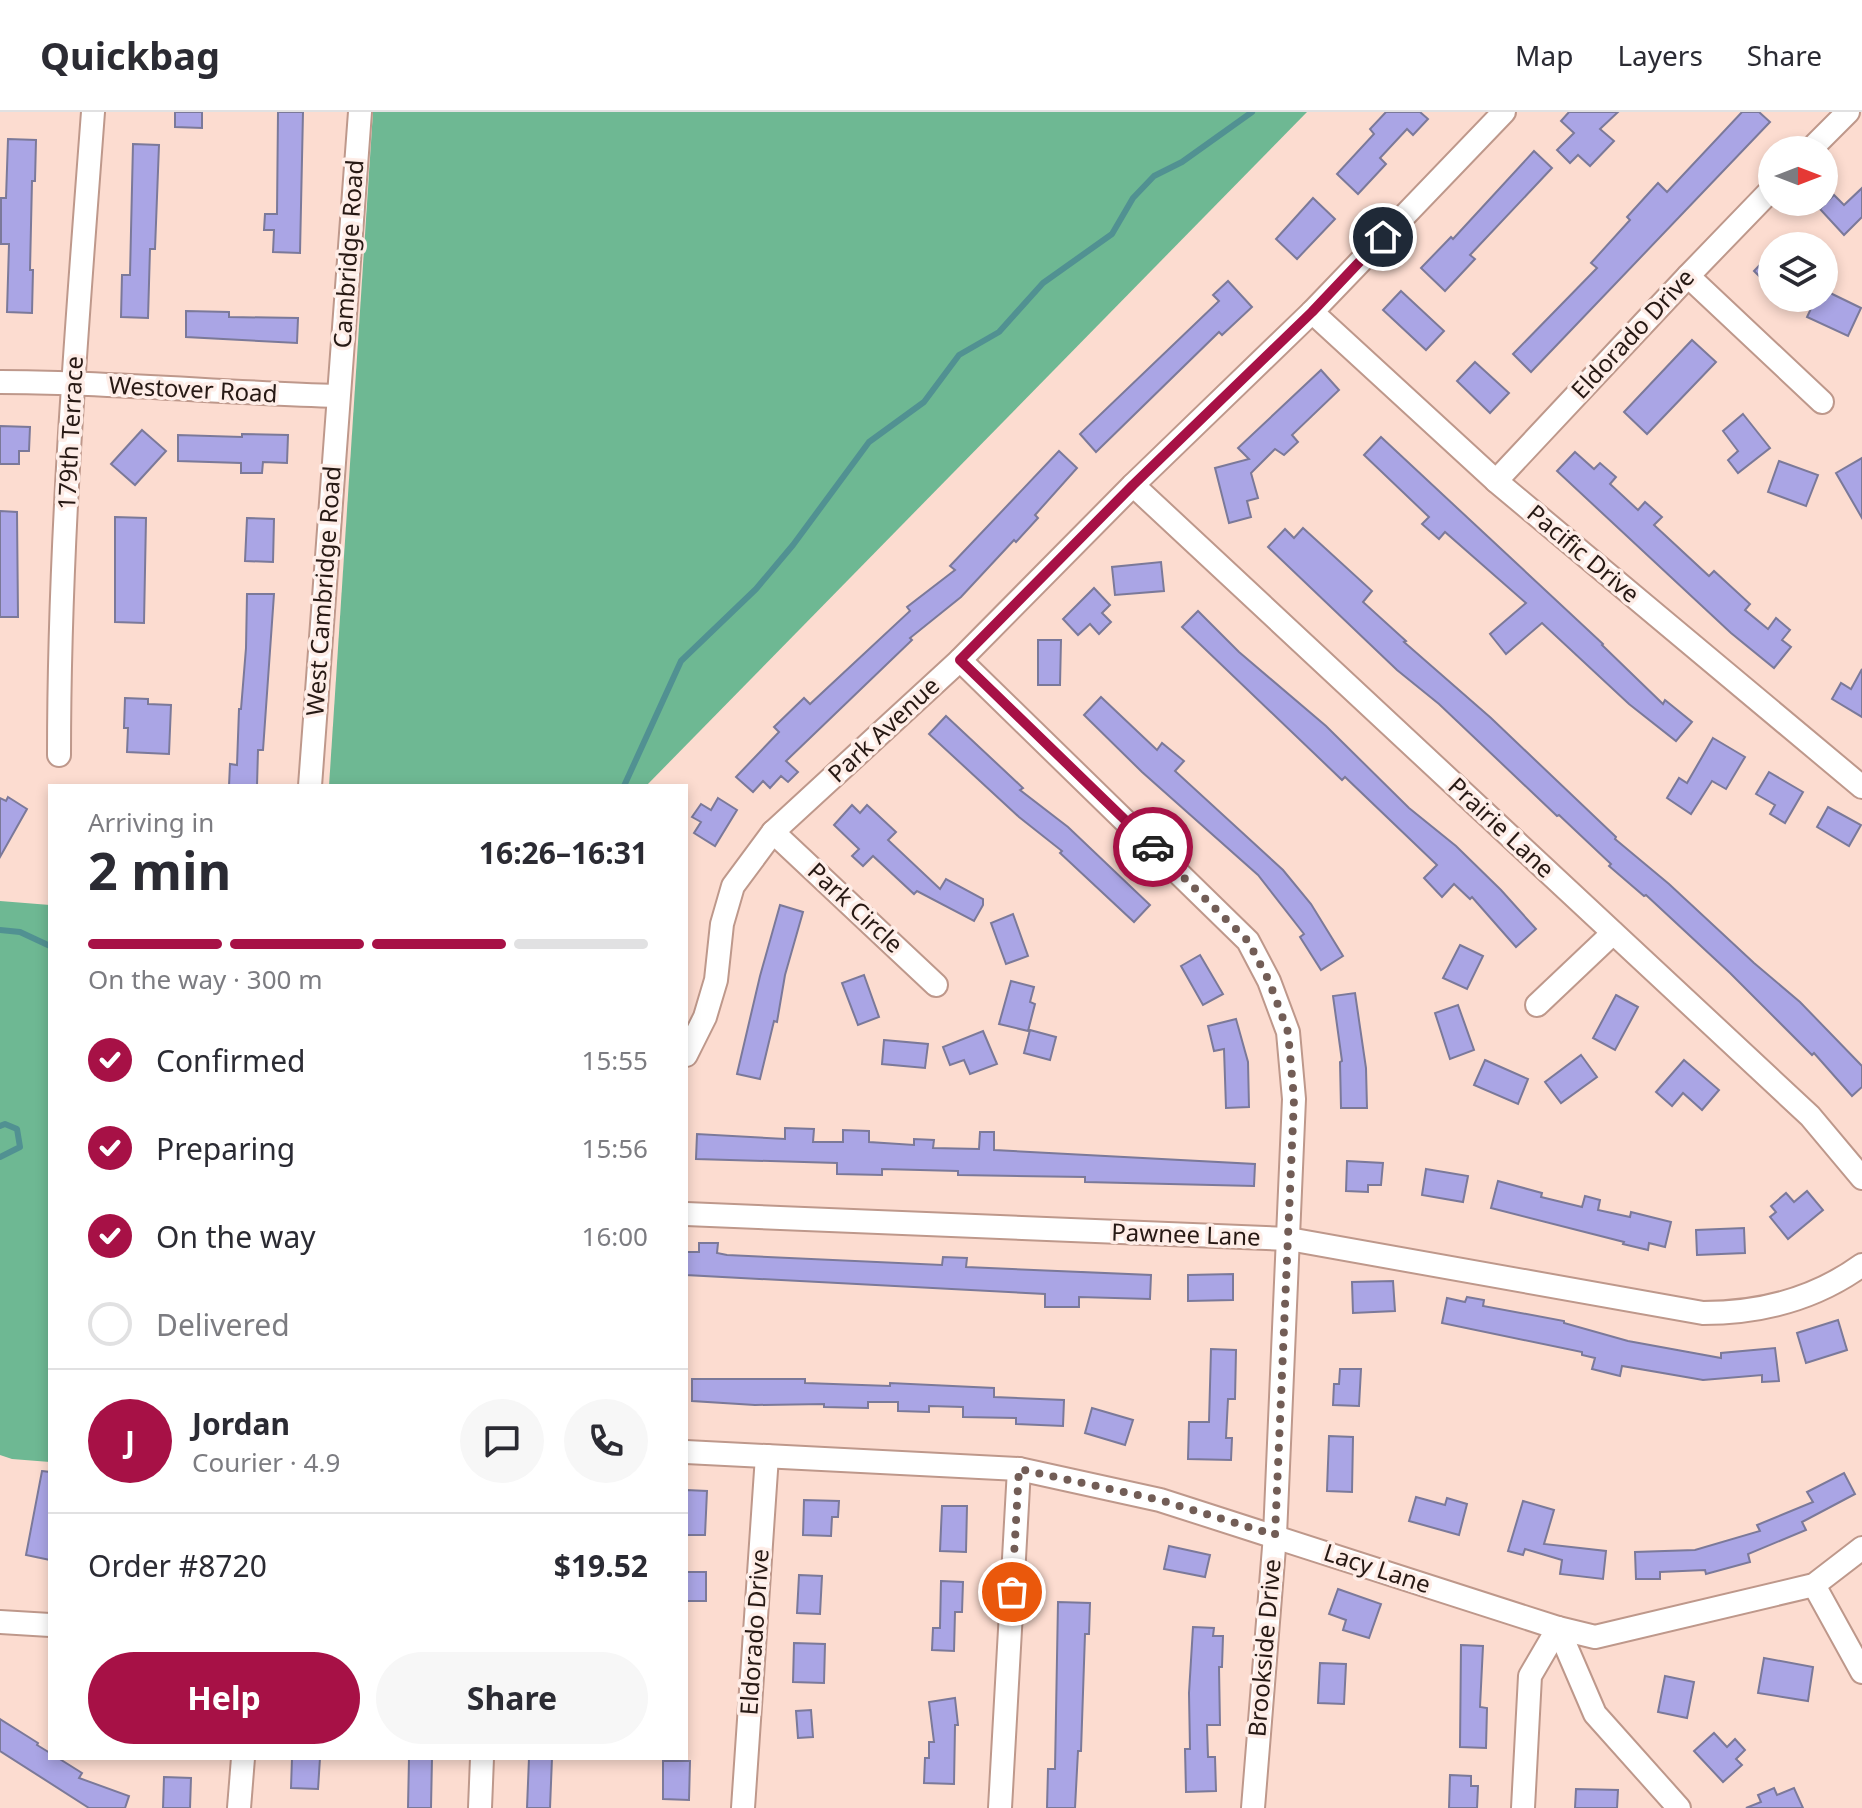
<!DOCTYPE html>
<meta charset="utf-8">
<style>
body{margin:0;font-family:"Noto Sans",sans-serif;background:#f7f7f7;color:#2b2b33;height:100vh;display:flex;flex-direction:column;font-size:30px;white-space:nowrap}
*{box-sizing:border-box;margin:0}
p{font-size:26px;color:#7c7c81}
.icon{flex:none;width:44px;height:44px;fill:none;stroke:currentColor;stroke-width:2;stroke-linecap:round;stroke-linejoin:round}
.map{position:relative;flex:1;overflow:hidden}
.panel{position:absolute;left:48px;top:672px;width:640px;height:976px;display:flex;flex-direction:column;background:#fff;border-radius:0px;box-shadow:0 4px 12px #0003}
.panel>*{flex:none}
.needle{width:52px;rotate:90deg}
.controls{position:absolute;left:1758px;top:24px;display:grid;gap:16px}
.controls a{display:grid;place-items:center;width:80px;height:80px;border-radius:50%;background:#fff;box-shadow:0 4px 12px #0003;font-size:40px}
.pin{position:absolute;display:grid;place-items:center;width:68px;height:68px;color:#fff;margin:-34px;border:4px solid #fff;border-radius:50%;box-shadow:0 2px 8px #0007}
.courier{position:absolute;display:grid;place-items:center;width:80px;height:80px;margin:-40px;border:6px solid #a71146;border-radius:50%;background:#fff;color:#222;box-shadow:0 2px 10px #0007}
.headline em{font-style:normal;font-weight:700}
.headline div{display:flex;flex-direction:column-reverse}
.headline{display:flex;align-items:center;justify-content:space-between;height:136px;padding:0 40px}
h1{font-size:52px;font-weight:700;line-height:60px}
.bar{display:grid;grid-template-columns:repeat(4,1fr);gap:12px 8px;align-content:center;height:96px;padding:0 40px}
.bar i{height:10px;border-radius:6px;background:#e1e1e2}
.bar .current{background:#a71146}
.bar p{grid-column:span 4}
.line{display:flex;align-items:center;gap:20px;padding:0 40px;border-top:2px solid #e1e1e2}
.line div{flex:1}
.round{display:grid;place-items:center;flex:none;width:84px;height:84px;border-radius:42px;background:#f7f7f7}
ol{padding:0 40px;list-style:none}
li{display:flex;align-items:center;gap:24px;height:88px}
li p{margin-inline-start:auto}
li .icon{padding:8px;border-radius:50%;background:#a71146;color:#fff;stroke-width:4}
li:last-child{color:#7c7c81}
li i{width:44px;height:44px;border:4px solid #e1e1e2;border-radius:50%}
.primary-button{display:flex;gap:16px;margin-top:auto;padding:16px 40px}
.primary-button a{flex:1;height:92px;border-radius:48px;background:#a71146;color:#fff;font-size:32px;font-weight:700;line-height:92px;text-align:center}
.primary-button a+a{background:#f7f7f7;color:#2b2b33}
header{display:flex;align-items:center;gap:48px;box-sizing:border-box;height:112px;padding:0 40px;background:#fff;border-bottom:2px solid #e1e1e2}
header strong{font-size:38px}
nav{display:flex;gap:44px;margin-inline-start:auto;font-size:28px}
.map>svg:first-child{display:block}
.forest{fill:#6eb893}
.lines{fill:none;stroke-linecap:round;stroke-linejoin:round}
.stream{stroke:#519192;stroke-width:6}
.building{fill:#aaa5e5;stroke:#7b7999;stroke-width:2}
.minor-casing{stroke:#be988b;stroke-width:26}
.minor{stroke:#fff;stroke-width:22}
.done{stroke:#725d56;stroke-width:8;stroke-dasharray:0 14.4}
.route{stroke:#a71146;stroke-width:10}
.labels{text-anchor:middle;stroke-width:7;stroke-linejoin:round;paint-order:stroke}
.street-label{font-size:24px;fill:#271914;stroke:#feede7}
</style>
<header>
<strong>Quickbag</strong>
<nav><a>Map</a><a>Layers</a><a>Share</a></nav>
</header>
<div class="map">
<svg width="1862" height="1696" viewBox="0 0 1862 1696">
<rect width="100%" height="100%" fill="#fcdcd0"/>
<!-- forest -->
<g class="forest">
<polygon points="373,0 1307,0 646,674 329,674"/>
<polygon points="0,789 50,793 50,1350 12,1347 0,1343"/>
</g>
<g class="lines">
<!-- stream -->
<g class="stream">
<polyline points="624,674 681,549 756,477 793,433 869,330 924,290 959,243 999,220 1043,171 1112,122 1133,86 1154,64 1182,50 1252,0"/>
<polyline points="0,818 20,820 50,834"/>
<polyline points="0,1014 5,1012 17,1017 20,1035 0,1045"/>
</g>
</g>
<!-- building -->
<g class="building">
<polygon points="175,0 202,0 202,16 175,15"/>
<polygon points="278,0 303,0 300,141 273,140 274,118 264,118 265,102 277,102"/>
<polygon points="1386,0 1420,0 1428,7 1413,23 1407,17 1380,46 1386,52 1358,82 1337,62 1374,22 1370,17"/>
<polygon points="1569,0 1618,0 1600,17 1614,29 1590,54 1578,43 1570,51 1557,38 1574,21 1561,9"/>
<polygon points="1742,0 1759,0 1770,10 1531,260 1513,242 1597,156 1591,151 1630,108 1627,105 1658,71 1667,80"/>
<polygon points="8,27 36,28 35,69 32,69 30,158 33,158 32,201 7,200 9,132 1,132 1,86 6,86"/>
<polygon points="133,32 159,33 155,137 150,137 148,206 121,205 122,163 130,163"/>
<polygon points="1534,39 1552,56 1470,143 1475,147 1445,179 1421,156 1451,125 1453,127"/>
<polygon points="1862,76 1862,105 1844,123 1820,97 1834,83 1844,93"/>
<polygon points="1313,86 1335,107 1297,147 1276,127"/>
<polygon points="1772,140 1772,177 1754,159"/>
<polygon points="1228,169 1252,195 1222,223 1219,220 1096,340 1080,322 1219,189 1213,183"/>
<polygon points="1824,178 1861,196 1848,224 1807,205 1816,186 1824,186"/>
<polygon points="1401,179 1444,219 1426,238 1383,198"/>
<polygon points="186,199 229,200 229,205 298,206 297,231 186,225"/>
<polygon points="1692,228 1716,250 1647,322 1624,300"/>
<polygon points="1475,250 1509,281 1490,301 1457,269"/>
<polygon points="1321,258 1339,278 1292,323 1298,330 1284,343 1275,337 1251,361 1258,386 1247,389 1251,405 1229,411 1215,356 1249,347 1238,336"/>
<polygon points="1743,302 1770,336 1738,361 1728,348 1738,339 1723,319"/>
<polygon points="0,314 30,315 29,339 19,339 19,352 0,352"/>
<polygon points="142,318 166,339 135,373 111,352"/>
<polygon points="242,322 288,323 287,351 263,350 262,361 241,361 241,351 178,349 178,323 242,325"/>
<polygon points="1381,325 1603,532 1602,533 1663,592 1665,588 1692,610 1676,629 1629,592 1542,511 1506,542 1490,522 1526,491 1445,420 1439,427 1422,412 1429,405 1364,343"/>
<polygon points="1059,339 1077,356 1035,403 1038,406 1016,430 1014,428 961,485 910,526 912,528 786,649 798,660 788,670 781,664 770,676 763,669 753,680 736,665 779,620 774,615 804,586 810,592 910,499 907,495 955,458 950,454"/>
<polygon points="1575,340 1594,357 1600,351 1616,365 1610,372 1638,398 1645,390 1662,405 1654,413 1709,464 1714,459 1750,492 1745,498 1768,517 1776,506 1790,518 1782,528 1791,535 1774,556 1731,521 1557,359"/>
<polygon points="1862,346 1862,406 1836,361"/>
<polygon points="1779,349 1818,363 1806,394 1768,380"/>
<polygon points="0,399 17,400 18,505 0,505"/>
<polygon points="115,405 146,406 144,511 115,510"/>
<polygon points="247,406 274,407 273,450 245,449"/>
<polygon points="1303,416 1372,479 1363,490 1406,529 1404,530 1491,606 1616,725 1615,727 1669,772 1754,851 1800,890 1862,954 1862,975 1852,984 1814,941 1812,943 1730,861 1646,783 1644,784 1609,754 1611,752 1559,703 1557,704 1439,592 1397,558 1268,435 1285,417 1294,426"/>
<polygon points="1161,450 1164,479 1115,483 1112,455"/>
<polygon points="1094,476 1110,493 1102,501 1111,510 1099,522 1090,512 1078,523 1063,507"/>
<polygon points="247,482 274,482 263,638 258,638 257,674 229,674 230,652 237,653 239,597 241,597 246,536"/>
<polygon points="1198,499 1239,540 1326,614 1409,696 1456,734 1501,778 1536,817 1516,835 1472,785 1470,787 1454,772 1442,785 1424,766 1437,753 1345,665 1342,668 1182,515"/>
<polygon points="1038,528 1061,528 1060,573 1038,573"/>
<polygon points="1862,557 1862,605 1832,587 1841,571 1851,577"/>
<polygon points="1101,585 1157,638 1162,631 1184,649 1175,659 1283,758 1311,792 1343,844 1321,858 1300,825 1304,822 1258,763 1142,660 1084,603"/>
<polygon points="125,586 148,587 148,592 171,593 169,642 127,640 128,616 124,616"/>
<polygon points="946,604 1023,676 1020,678 1068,715 1150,793 1134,810 1060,741 1062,739 1019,705 929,622"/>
<polygon points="1713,626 1745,645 1726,677 1712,669 1691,702 1667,686 1679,666 1687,671"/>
<polygon points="1769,660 1803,680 1785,711 1770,702 1775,693 1756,682"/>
<polygon points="8,685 27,697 0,745 0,686 6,689"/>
<polygon points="718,686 737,698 715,734 694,721 701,710 692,705 701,692 711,698"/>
<polygon points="852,693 860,701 867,693 896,720 888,728 940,777 946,767 983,787 983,793 974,809 917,779 914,782 873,744 863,754 852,744 859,737 834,713"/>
<polygon points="1828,695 1861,713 1849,734 1817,715"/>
<polygon points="780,793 803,800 785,863 777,910 774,909 760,967 737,962 760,864"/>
<polygon points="1013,802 1028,844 1006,852 991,811"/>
<polygon points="1460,833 1483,844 1467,877 1443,866"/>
<polygon points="1200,843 1223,882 1203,893 1181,854"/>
<polygon points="864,863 879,905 858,913 842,871"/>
<polygon points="1011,869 1034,875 1030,890 1035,892 1028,919 999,912"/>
<polygon points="1355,881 1366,956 1367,996 1341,996 1340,950 1342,949 1333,884"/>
<polygon points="1616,883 1638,895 1615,938 1593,926"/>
<polygon points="1458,893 1474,938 1450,947 1435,901"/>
<polygon points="1236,907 1248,950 1249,995 1226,996 1224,937 1214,939 1208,914"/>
<polygon points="1030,918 1056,925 1050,948 1024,941"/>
<polygon points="983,919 997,952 970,962 964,948 950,953 943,935"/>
<polygon points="884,928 928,932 925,956 882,952"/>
<polygon points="1581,943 1597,965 1561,991 1545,970"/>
<polygon points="1485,948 1528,967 1518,992 1474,973"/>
<polygon points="1684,948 1719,978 1702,998 1683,981 1672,994 1656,980"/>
<polygon points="785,1016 814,1017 813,1030 843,1030 843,1018 869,1019 869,1030 914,1033 914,1027 934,1028 933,1036 979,1037 980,1020 994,1020 994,1038 1255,1052 1254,1074 1085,1070 1085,1065 958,1063 958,1059 882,1057 882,1063 837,1062 837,1051 696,1047 697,1022 785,1027"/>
<polygon points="1347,1049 1383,1051 1381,1073 1368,1073 1368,1080 1346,1079"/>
<polygon points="1426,1057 1468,1064 1463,1090 1422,1083"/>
<polygon points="1498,1069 1542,1081 1541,1085 1582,1095 1585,1084 1600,1088 1598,1098 1630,1105 1631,1100 1671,1110 1665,1135 1649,1131 1648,1138 1623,1132 1624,1130 1491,1096"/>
<polygon points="1807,1079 1823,1098 1788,1127 1770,1105 1776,1100 1771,1094 1786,1081 1794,1090"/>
<polygon points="1744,1116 1745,1141 1697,1143 1696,1118"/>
<polygon points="699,1131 718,1131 717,1141 727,1143 942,1153 943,1145 967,1146 966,1155 1151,1163 1150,1187 1079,1185 1079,1195 1045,1195 1045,1182 686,1163 686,1140 699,1140"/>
<polygon points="1233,1162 1233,1188 1188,1189 1188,1163"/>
<polygon points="1393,1169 1395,1199 1353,1201 1352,1170"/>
<polygon points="1467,1185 1484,1188 1483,1194 1564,1209 1564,1211 1628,1229 1721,1246 1721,1241 1775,1236 1779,1269 1762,1270 1762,1263 1703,1268 1622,1254 1620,1264 1592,1257 1595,1246 1582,1243 1582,1240 1442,1211 1447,1186 1465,1190"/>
<polygon points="1838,1208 1847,1238 1806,1251 1797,1221"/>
<polygon points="1211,1237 1236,1238 1235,1287 1228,1287 1226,1326 1232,1326 1231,1348 1188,1347 1189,1310 1209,1310"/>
<polygon points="1340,1257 1361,1257 1359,1294 1333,1293 1334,1272 1339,1272"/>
<polygon points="692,1267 805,1267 805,1271 890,1274 890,1271 994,1276 994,1285 1064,1288 1063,1314 1016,1312 1016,1306 963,1305 963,1295 929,1294 929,1300 898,1299 898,1290 868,1290 868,1296 824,1295 824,1292 755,1293 692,1289"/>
<polygon points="1092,1296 1133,1308 1125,1333 1085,1321"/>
<polygon points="1329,1324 1353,1325 1352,1380 1327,1379"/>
<polygon points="42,1359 50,1360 50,1448 26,1443"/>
<polygon points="1844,1361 1855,1382 1802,1410 1806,1418 1748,1442 1750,1450 1706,1462 1705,1458 1660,1460 1660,1467 1636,1467 1635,1440 1695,1438 1760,1419 1757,1413 1813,1390 1807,1380"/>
<polygon points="686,1378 707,1379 705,1423 686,1423"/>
<polygon points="1416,1385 1445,1393 1447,1386 1467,1392 1459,1423 1409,1409"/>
<polygon points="804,1388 839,1389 838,1405 832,1405 831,1424 803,1423"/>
<polygon points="1523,1389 1554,1398 1544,1432 1606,1439 1603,1467 1560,1462 1562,1448 1525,1437 1523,1443 1508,1439"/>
<polygon points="942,1394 967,1394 966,1440 940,1439"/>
<polygon points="1169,1434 1210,1443 1205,1465 1164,1457"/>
<rect x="686" y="1460" width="20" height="29"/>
<polygon points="799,1463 822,1464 820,1502 797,1501"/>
<polygon points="941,1469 963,1470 962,1500 955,1500 954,1539 932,1538 933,1516 940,1516"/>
<polygon points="1338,1477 1381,1492 1369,1526 1343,1518 1346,1508 1329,1502"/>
<polygon points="1058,1490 1090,1491 1089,1522 1085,1522 1081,1639 1078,1639 1075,1696 1047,1696 1048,1657 1055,1657"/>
<polygon points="1193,1515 1214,1516 1213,1524 1223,1524 1222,1555 1219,1555 1220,1613 1207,1613 1208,1645 1215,1645 1216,1679 1186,1680 1185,1637 1190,1637 1189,1581"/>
<polygon points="794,1531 825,1532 824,1571 793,1570"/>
<polygon points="1461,1533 1483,1534 1480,1595 1487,1596 1486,1636 1460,1635"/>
<polygon points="1764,1546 1813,1555 1808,1589 1758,1581"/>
<polygon points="1320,1551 1346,1552 1344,1592 1318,1591"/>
<polygon points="1665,1564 1694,1570 1687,1606 1658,1600"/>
<polygon points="955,1586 958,1613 955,1613 954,1672 924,1671 925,1646 929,1646 929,1630 934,1630 929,1590"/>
<polygon points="811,1598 813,1625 798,1626 796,1599"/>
<polygon points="0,1607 38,1631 37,1633 50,1641 50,1646 58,1646 82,1661 79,1666 129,1684 125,1696 89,1696 0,1639"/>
<polygon points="1714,1621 1727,1635 1735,1627 1745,1638 1736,1647 1742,1653 1723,1670 1694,1639"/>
<polygon points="292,1646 320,1646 318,1677 291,1676"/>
<polygon points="409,1646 432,1646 431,1696 408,1696"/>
<polygon points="529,1646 552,1646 550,1696 527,1696"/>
<polygon points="663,1649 690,1649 689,1688 663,1687"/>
<polygon points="1450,1663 1471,1664 1471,1674 1478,1674 1477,1696 1449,1696"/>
<polygon points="164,1665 191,1666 190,1696 163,1696"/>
<polygon points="1774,1676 1777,1683 1794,1676 1803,1696 1746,1696 1761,1690 1758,1683"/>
<polygon points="1576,1677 1618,1678 1617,1696 1575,1696"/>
</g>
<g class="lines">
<!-- minor casing -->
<g class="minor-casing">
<g id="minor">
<polyline points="1810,38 1848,0"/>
<polyline points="1688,164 1822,290"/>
<polyline points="1312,200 1496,369 1862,675"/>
<path d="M0,270C113,270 226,281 338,284"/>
<polyline points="1496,369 1688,164 1772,77"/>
<polyline points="1133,373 1810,1004 1862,1066"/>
<polyline points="960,548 1248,829 1269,869 1288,920 1294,987 1275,1423 1253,1696"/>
<path d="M59,643C59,428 77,214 93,0"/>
<polyline points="310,674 360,0"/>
<polyline points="773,720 936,873"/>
<polyline points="1537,893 1613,821"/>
<polyline points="686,943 705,905 716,868 722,812 733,774 773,720 960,548 1133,373 1312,200 1504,0"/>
<path d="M686,1102L1289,1127L1703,1201C1759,1201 1815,1187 1862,1153"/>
<polyline points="686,1340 1019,1357 1160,1388 1558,1516 1595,1525 1814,1473 1862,1436"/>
<polyline points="1814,1473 1862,1560"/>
<polyline points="0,1510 50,1513"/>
<polyline points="1558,1516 1595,1602 1679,1696"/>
<polyline points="239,1696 243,1646"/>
<polyline points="480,1696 482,1646"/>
<polyline points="743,1696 767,1344"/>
<polyline points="1000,1696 1019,1357"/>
<polyline points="1523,1696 1530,1564 1558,1516"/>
</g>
</g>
<!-- minor -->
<use href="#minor" class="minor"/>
</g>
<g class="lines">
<!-- done -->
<polyline class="done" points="1012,1480 1019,1357 1160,1388 1275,1423 1294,987 1288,920 1269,869 1248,829 1153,735"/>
<!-- route -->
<polyline class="route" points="1153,735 960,548 1133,373 1312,200 1383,125"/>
</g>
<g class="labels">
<!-- street labels -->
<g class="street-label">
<text transform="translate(349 142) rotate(-86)" y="8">Cambridge Road</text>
<text transform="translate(1633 222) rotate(-47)" y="8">Eldorado Drive</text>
<text transform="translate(193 278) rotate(3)" y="8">Westover Road</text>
<text transform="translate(71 321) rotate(-87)" y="8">179th Terrace</text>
<text transform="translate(1583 442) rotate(40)" y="8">Pacific Drive</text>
<text transform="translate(324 479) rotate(-86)" y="8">West Cambridge Road</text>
<text transform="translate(884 618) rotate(-43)" y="8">Park Avenue</text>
<text transform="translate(1501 716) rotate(43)" y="8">Prairie Lane</text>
<text transform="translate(855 796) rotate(43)" y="8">Park Circle</text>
<text transform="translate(1186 1123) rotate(2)" y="8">Pawnee Lane</text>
<text transform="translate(1377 1457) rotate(18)" y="8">Lacy Lane</text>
<text transform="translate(755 1520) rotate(-86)" y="8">Eldorado Drive</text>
<text transform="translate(1265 1536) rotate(-85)" y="8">Brookside Drive</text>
</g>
</g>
</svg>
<div class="controls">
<a><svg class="needle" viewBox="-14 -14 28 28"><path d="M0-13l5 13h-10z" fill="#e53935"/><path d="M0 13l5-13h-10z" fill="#7c7c81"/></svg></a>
<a><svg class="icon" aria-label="layers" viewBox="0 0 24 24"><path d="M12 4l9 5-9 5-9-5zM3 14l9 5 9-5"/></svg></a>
</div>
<div class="pin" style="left:1012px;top:1480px;background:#ea580c"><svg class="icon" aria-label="bag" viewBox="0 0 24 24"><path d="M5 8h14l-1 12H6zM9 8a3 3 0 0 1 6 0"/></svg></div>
<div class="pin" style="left:1383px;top:125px;background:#1f2937"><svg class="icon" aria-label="home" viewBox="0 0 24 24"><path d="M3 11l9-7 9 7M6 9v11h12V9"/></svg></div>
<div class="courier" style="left:1153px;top:735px"><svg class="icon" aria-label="car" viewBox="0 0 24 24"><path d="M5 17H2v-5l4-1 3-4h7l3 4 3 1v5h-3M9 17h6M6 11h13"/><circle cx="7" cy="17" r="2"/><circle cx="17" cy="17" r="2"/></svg></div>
<section class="panel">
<div class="headline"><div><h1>2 min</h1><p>Arriving in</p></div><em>16:26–16:31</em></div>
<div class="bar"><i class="current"></i><i class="current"></i><i class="current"></i><i></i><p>On the way · 300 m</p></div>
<ol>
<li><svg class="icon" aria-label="check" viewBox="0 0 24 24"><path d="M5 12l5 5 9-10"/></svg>Confirmed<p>15:55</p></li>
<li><svg class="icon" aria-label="check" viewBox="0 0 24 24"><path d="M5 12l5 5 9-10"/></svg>Preparing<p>15:56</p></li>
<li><svg class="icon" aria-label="check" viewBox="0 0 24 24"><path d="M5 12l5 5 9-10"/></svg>On the way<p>16:00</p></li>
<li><i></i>Delivered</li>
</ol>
<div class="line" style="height:144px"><b class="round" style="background:#a71146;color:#fff">J</b><div><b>Jordan</b><p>Courier · 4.9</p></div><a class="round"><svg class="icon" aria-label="chat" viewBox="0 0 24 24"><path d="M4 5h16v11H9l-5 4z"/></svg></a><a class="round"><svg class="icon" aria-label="phone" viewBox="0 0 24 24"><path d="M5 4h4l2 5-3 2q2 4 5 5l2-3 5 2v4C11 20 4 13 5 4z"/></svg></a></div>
<div class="line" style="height:104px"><div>Order #8720</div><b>$19.52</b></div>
<div class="primary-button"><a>Help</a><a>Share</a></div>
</section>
</div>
